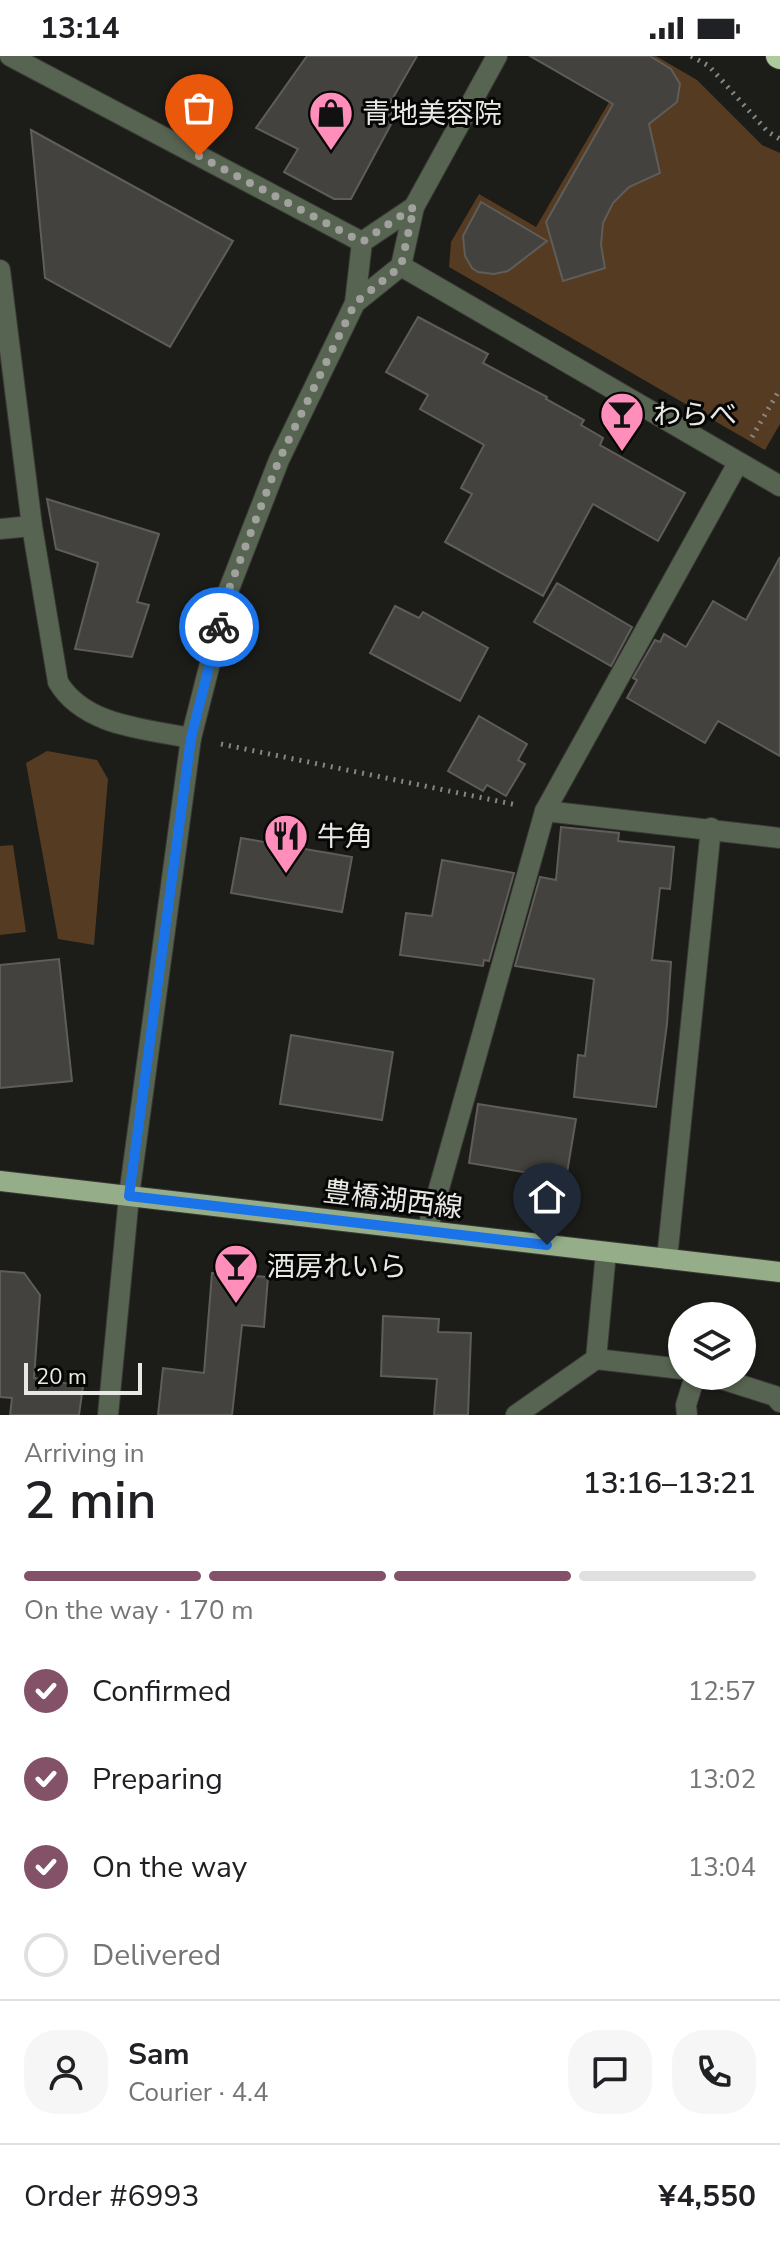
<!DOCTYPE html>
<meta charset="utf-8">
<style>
body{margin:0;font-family:"Nunito Sans","Noto Sans JP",sans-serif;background:#f6f6f6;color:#202124;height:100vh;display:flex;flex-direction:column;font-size:30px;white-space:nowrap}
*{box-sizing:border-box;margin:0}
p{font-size:26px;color:#757577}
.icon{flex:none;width:44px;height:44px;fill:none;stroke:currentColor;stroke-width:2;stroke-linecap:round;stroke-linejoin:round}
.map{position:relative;height:1359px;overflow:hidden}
.drawer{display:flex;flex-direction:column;background:#fff;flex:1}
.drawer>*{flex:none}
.buttons{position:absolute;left:668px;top:1246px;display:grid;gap:16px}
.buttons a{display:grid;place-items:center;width:88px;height:88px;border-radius:50%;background:#fff;box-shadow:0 2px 6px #0004;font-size:40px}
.scale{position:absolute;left:24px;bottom:20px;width:118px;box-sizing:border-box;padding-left:8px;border:4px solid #e8e8e5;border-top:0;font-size:22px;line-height:28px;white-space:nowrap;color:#e8e8e5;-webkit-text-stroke:6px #060605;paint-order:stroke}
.pin{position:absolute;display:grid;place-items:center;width:68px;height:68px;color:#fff;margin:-82px -34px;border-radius:50% 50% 50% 0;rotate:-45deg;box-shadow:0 0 8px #0007}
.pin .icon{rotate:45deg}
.courier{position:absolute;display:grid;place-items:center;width:80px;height:80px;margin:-40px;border:6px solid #1a73e8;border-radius:50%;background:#fff;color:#222;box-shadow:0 2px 10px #0007}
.summary em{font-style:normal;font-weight:600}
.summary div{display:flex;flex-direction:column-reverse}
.summary{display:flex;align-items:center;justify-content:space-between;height:136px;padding:0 24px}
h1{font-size:52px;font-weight:600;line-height:60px}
.bar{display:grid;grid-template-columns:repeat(4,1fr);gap:12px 8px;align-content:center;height:96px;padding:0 24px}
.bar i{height:10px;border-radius:6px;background:#e0e0e0}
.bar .on{background:#845268}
.bar p{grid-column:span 4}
.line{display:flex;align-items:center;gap:20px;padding:0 24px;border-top:2px solid #e0e0e0}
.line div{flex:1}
.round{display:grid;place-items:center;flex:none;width:84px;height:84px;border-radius:32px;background:#f6f6f6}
ol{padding:0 24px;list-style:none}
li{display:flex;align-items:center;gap:24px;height:88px}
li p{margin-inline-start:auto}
li .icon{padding:8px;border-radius:50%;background:#845268;color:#fff;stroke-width:4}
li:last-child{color:#757577}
li i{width:44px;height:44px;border:4px solid #e0e0e0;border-radius:50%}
.status{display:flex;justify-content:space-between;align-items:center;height:56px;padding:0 40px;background:#fff;direction:ltr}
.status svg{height:22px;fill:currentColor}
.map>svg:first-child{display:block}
.green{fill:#553b21}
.building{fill:#44423e;stroke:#5f5d59;stroke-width:2}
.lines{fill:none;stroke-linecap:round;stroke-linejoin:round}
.minor-casing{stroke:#393935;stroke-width:22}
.major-casing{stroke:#393935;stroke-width:22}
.highway-casing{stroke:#393935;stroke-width:26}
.path{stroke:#868683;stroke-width:5;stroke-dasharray:2 6;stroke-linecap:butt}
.minor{stroke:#586452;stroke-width:20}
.major{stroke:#95ad88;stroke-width:20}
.highway{stroke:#adcb9d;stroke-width:24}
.done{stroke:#a1a19d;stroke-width:8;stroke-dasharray:0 14.4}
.route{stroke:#1a73e8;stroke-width:10}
.labels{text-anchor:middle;stroke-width:6;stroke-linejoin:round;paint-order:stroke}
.poi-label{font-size:28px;fill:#e8e8e5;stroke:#060605;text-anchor:start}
.street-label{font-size:28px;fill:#e8e8e5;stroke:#060605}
</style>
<div class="status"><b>13:14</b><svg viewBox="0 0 49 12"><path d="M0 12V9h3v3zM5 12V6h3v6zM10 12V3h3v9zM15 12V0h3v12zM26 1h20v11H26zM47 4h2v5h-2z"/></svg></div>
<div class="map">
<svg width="780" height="1359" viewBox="0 0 780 1359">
<rect width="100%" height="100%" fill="#1c1c18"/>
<!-- green -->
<g class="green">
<polygon points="636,0 656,0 697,24 762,89 780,97 780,368 765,394 449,211 451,186 479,138 536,171"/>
<polygon points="47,695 97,704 108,723 94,889 58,883 26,707"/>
<polygon points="13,789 26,876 0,879 0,790"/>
</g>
<!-- building -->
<g class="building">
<polygon points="307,0 417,0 386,54 396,59 351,143 334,143 284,116 298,93 256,72"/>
<polygon points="530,0 650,0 671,13 680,28 677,46 649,68 660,117 629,131 613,147 603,167 601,189 605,212 563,225 546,166 613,48"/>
<polygon points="31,74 233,185 170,291 45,222"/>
<polygon points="481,146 547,185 508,215 494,218 478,216 472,212 465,200 463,180"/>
<polygon points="418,261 488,298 483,307 547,341 546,343 584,364 581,369 603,382 600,389 685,437 658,485 593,448 543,540 445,486 472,438 461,432 484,389 420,353 428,339 386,316"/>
<polygon points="47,443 159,478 137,546 149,549 132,601 75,593 98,507 56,493"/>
<polygon points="780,501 780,700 718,665 705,687 627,642 637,624 633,622 655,584 660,586 664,578 686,591 713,545 746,564"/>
<polygon points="557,527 632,571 611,610 534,566"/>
<polygon points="395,550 419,562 423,556 488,592 460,645 370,597"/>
<polygon points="479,660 527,688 518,704 525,708 506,740 487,729 483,735 448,715"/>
<polygon points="561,771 619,777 618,785 674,791 670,833 660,832 652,904 671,906 667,968 656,1051 574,1041 578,999 585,1000 594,923 515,910 540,821 556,824"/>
<polygon points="241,782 352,801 342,856 231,837"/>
<polygon points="442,804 514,817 489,905 484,904 483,910 400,899 406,857 432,860"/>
<polygon points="59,903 72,1025 0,1032 0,909"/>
<polygon points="291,979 393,996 382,1064 280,1048"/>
<polygon points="478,1048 576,1063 566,1123 469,1107"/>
<polygon points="0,1215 24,1217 40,1239 34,1322 83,1330 79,1359 10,1359 12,1342 0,1341"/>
<polygon points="212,1217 268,1221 264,1271 242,1269 232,1359 158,1359 163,1312 204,1317"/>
<polygon points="383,1260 439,1263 438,1276 471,1277 468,1359 434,1359 437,1323 381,1320"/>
</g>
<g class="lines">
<!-- minor casing -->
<g class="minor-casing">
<g id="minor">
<polyline points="10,0 362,186"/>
<polyline points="401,210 780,430"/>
<path d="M0,214L32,470L58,626C84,670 145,673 191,682"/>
<polyline points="355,247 401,210 414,151 497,0"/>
<polyline points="0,473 32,470"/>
<polyline points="545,755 780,782"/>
<polyline points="427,1175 545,755 738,407"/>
<polyline points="606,1196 596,1303 682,1313"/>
<polyline points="667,1203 711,772"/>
<polyline points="712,1320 775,1340 780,1346"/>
<polyline points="108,1359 129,1140 191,682 229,533 279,404 355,247 362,186 414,151"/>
<polyline points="516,1359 596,1303"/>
<polyline points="687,1359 686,1349 695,1320"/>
</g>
</g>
<!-- major casing -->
<g class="major-casing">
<polyline id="major" points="0,1125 780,1216"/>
</g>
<!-- highway casing -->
<g class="highway-casing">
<polyline id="highway" points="778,0 780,1"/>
</g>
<!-- path -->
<g class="path">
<polyline points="691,0 709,10 768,76 780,83"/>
<polyline points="752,381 780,333"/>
<polyline points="221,688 517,749"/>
</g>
<!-- minor -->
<use href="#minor" class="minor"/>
<!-- major -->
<use href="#major" class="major"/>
<!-- highway -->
<use href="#highway" class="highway"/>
</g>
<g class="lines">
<!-- done -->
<polyline class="done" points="199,100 362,186 414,151 401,210 355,247 279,404 229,533 219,571"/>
<!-- route -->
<polyline class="route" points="219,571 191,682 129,1140 547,1189"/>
</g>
<!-- icons -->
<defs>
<g id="shop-pin" transform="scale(2.3)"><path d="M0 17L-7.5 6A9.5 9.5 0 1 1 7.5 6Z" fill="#ff8eba" stroke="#060605"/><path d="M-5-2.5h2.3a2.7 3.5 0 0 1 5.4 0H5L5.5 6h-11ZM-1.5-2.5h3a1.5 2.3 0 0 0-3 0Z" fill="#111"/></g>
<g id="bar-pin" transform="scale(2.3)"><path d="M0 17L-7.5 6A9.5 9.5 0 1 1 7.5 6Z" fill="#ff8eba" stroke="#060605"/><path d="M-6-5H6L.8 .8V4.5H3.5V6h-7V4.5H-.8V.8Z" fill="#111"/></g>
<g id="restaurant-pin" transform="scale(2.3)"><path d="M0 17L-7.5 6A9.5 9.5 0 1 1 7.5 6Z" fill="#ff8eba" stroke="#060605"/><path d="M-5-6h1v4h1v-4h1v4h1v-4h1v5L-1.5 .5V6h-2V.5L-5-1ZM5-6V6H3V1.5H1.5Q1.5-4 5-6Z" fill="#111"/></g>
</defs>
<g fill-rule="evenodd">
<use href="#shop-pin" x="331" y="57"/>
<use href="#bar-pin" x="622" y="358"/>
<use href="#restaurant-pin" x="286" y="780"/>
<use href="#bar-pin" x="236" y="1210"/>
</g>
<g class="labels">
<!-- poi labels -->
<g class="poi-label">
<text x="362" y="67">青地美容院</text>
<text x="653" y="368">わらべ</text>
<text x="317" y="790">牛角</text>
<text x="267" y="1220">酒房れいら</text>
</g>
<!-- street labels -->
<g class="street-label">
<text transform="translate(393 1143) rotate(7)" y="10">豊橋湖西線</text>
</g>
</g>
</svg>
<div class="buttons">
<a><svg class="icon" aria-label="layers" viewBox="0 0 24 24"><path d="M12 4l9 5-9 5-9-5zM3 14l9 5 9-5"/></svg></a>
</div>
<div class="scale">20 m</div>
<div class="pin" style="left:199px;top:100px;background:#ea580c"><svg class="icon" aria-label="bag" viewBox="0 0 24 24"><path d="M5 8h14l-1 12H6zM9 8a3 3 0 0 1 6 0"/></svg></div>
<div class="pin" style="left:547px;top:1189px;background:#1f2937"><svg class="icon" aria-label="home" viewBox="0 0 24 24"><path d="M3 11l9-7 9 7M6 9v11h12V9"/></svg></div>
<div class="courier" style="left:219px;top:571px"><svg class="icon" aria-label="bike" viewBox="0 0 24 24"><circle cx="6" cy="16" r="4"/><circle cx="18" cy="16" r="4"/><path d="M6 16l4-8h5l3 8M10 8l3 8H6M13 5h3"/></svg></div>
</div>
<section class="drawer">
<div class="summary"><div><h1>2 min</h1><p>Arriving in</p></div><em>13:16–13:21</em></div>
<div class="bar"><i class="on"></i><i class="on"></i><i class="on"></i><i></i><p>On the way · 170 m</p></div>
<ol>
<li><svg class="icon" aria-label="check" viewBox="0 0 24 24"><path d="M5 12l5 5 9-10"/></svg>Confirmed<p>12:57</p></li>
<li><svg class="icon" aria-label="check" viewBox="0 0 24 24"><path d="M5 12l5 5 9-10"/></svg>Preparing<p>13:02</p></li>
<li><svg class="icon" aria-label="check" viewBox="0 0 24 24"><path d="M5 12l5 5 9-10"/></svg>On the way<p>13:04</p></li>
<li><i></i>Delivered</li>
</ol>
<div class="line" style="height:144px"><a class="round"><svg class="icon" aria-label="person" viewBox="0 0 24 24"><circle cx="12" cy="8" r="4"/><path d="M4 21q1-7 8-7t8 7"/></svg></a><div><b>Sam</b><p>Courier · 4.4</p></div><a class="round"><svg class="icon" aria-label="chat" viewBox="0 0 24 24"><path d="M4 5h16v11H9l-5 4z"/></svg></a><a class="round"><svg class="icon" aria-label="phone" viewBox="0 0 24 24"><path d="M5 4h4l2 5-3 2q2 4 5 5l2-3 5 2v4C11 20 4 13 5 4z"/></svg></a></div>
<div class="line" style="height:104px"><div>Order #6993</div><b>¥4,550</b></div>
</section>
